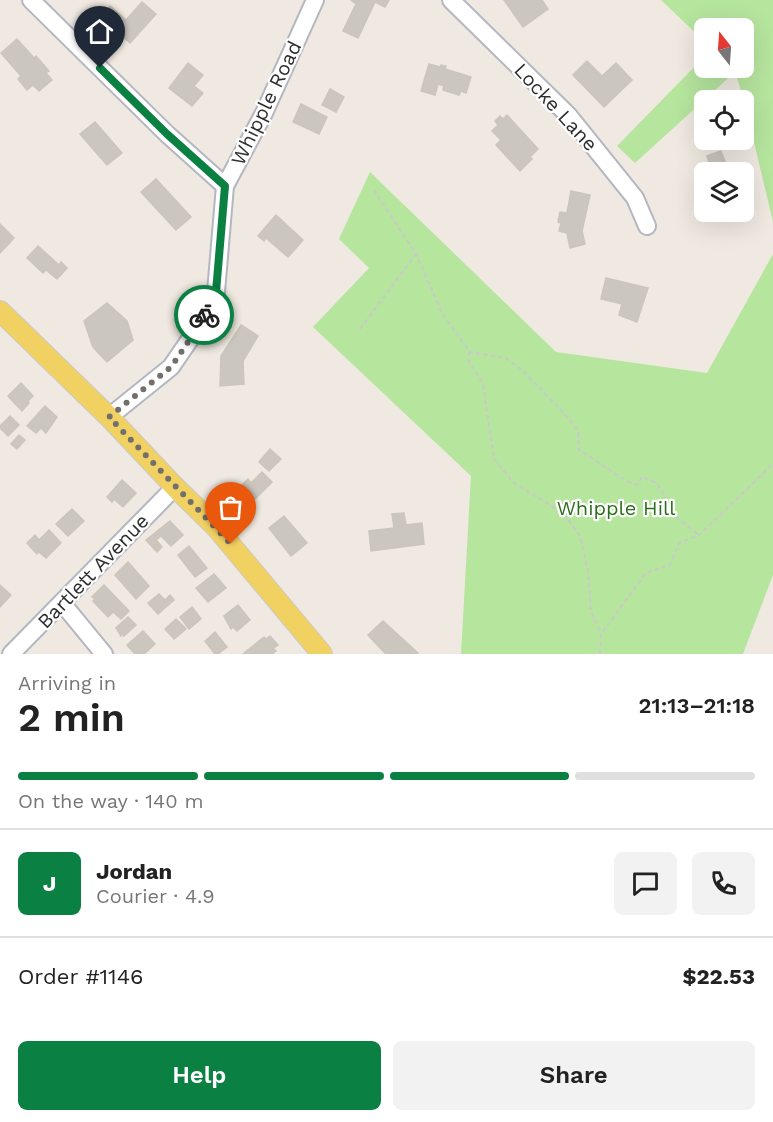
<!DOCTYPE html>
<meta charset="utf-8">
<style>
body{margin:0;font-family:"Work Sans",sans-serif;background:#f2f2f2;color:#222;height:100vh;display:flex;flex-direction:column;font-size:22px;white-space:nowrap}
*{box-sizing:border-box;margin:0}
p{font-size:20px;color:#767676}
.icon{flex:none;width:33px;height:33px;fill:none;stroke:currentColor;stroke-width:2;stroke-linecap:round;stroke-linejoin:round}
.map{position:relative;height:654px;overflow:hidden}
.details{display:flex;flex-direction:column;background:#fff;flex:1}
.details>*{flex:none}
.needle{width:39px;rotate:343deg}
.controls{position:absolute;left:694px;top:18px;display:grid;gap:12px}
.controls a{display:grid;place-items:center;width:60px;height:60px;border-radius:9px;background:#fff;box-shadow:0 6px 24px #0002;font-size:30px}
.pin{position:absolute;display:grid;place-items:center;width:51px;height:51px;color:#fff;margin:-62px -26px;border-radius:50% 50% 50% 0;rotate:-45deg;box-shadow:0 0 6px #0007}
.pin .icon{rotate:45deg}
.courier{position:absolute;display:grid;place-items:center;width:60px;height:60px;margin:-30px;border:4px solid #0b8043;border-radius:50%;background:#fff;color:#222;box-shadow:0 2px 8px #0007}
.head em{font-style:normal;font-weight:600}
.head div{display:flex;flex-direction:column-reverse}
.head{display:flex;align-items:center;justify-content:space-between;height:102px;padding:0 18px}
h1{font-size:39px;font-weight:600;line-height:45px}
.bar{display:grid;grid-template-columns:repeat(4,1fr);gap:9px 6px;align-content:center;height:72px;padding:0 18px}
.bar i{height:8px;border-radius:4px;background:#e0e0e0}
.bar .active{background:#0b8043}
.bar p{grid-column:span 4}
.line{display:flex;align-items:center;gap:15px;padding:0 18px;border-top:2px solid #e0e0e0}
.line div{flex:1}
.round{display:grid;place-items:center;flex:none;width:63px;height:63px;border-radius:9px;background:#f2f2f2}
.action{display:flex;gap:12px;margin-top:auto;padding:12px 18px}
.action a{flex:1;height:69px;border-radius:9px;background:#0b8043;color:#fff;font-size:24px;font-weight:600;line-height:69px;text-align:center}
.action a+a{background:#f2f2f2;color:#222}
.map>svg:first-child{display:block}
.green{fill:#b6e59e}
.building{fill:#cbc7bf;stroke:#cbc5ba;stroke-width:1.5}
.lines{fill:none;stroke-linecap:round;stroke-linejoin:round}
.minor-casing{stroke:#b4b7c1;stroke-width:20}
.major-casing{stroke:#c9c9c9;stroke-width:22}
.path{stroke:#c9c9c9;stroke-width:2;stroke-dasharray:4.5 3;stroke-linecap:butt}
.minor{stroke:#fff;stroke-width:16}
.major{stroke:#f2d163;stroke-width:20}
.done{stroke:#726f6d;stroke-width:6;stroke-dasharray:0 10.8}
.route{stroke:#0b8043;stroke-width:8}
.labels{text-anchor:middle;stroke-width:4.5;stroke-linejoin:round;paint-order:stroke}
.street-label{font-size:20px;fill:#2e2e2e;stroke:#fff}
.park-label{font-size:20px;fill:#2c6e1b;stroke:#fff}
</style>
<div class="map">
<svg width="773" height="654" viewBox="0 0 773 654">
<rect width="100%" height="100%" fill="#efe9e1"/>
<!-- green -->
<g class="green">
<polygon points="661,0 773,0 773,222 744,100 735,72 635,163 617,146 705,56 705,68 744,68 744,28 705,28 705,42"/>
<polygon points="370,172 556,352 707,373 773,254 773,575 743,654 461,654 471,476 313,327 369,268 339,239"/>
</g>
<!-- building -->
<g class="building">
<polygon points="351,0 389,0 385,7 375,2 358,38 343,31 356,4"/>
<polygon points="504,0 542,0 548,9 523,27"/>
<polygon points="142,2 156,14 130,43 100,17 110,6 126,20"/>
<polygon points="17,39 34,58 36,56 49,71 46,73 52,80 39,91 33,85 27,90 18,79 21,76 1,53"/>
<polygon points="587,61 602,76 616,63 632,80 604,107 573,75"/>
<polygon points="188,63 203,75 194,86 203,93 192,106 169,88"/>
<polygon points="429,64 440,67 441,65 446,66 445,69 471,77 466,93 461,91 459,95 443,90 444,86 438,84 435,95 421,91"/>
<polygon points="330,89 344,97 336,112 322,105"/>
<polygon points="301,104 327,117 319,134 293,122"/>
<polygon points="507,115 538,149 530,157 532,159 520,171 496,145 501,140 492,131 498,125 495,121 500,116 503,119"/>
<polygon points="95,122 122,153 107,165 80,134"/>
<polygon points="721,151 729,172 709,172 702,175 699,165 709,162 707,156"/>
<polygon points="156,179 191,217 176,230 141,192"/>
<polygon points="571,191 590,195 582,231 585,244 570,248 567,233 559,231 561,223 558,222 560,212 567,213"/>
<polygon points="276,215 303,240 288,257 266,238 264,241 258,236"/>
<polygon points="0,224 14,238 0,253"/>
<polygon points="38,246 59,265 61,262 67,268 57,279 46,270 43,273 27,258"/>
<polygon points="606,278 648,288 637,322 619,315 622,304 601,299"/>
<polygon points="107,303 127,321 133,340 107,362 93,347 84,321"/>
<polygon points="241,325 258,336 243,361 244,384 220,386 221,356"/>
<polygon points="21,383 33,396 28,401 29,403 22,411 8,396"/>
<polygon points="45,406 57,417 46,433 41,428 36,433 27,426"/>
<polygon points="10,416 19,425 8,436 0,428 0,426"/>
<polygon points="19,435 25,440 17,449 11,444"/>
<polygon points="270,449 281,459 269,471 259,462"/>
<polygon points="262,472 272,482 242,512 228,499 248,479 251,483"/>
<polygon points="122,480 136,493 123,507 114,499 112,502 107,497"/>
<polygon points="72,509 84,521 68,536 56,524"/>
<polygon points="404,513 406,525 422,523 424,544 371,551 369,531 394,528 392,514"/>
<polygon points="284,516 307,543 291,556 269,528"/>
<polygon points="170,521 183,535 171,546 161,536 156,540 162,547 157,552 146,540"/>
<polygon points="49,530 61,543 46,558 39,552 37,554 27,543 35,535 39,540"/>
<polygon points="189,546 207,568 195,577 178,555"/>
<polygon points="128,562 149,586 136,599 115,575"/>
<polygon points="214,574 226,588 208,602 196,588"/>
<polygon points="0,585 11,595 0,607"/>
<polygon points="104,585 129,611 121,619 113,612 108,617 93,601 95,599 92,597"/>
<polygon points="159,594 165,600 170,595 174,600 158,614 148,603"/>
<polygon points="238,605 250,620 237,631 233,627 231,629 224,616"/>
<polygon points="192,607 201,619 189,629 180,617"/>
<polygon points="128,617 136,625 124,636 122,634 121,636 116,628"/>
<polygon points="176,619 186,629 174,639 165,629"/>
<polygon points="383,621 418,653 416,654 386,654 380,648 368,635"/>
<polygon points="143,631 155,644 144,654 135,654 127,645"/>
<polygon points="215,632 227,647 218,654 215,654 205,641"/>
<polygon points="270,636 278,645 273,648 276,651 272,654 243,654 264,637 266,639"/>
</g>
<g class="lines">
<!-- minor casing -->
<g class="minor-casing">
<g id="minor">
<polyline points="31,0 167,134 225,186"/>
<polyline points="451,0 569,116 635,198 647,226"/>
<polyline points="109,417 171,367 195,332 216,292 225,186 264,113 315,0"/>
<polyline points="62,603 104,654"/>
<polyline points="11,654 175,487"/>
</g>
</g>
<!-- major casing -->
<g class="major-casing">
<polyline id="major" points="0,311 109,417 175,487 215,526 322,654"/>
</g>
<!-- path -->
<g class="path">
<path d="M374,190L416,254L442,313L470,352L506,358L523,371L563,412L578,430L579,450C599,461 615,477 637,485L642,477L657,483L677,518L699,535"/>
<polyline points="360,329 416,254"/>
<polyline points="470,352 468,360 483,384 494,459 513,482 564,514 580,536 588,571 591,611 601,634"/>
<polyline points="600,654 601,634 646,573 670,565 679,543 699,535 773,464"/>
</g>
<!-- minor -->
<use href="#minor" class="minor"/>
<!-- major -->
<use href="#major" class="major"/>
</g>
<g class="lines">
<!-- done -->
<polyline class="done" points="204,315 195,332 171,367 109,417 231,544"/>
<!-- route -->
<polyline class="route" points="100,68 167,134 225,186 216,292 204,315"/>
</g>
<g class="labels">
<!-- street labels -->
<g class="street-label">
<text transform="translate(266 103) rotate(-64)" y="7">Whipple Road</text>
<text transform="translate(556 107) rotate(47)" y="7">Locke Lane</text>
<text transform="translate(93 571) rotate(-46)" y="7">Bartlett Avenue</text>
</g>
<!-- park labels -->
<g class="park-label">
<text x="616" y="515">Whipple Hill</text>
</g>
</g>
</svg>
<div class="controls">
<a><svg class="needle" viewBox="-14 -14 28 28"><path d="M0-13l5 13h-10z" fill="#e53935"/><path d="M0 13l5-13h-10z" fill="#767676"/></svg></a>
<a><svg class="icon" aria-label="locate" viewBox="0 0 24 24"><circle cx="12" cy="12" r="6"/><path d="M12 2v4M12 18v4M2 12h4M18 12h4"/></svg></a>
<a><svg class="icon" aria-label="layers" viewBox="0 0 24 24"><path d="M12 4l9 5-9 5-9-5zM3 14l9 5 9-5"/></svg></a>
</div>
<div class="pin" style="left:231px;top:544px;background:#ea580c"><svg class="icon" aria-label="bag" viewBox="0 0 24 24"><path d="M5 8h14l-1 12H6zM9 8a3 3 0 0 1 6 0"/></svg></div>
<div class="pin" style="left:100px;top:68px;background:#1f2937"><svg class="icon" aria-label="home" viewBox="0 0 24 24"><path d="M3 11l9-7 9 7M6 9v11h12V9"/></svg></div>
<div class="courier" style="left:204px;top:315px"><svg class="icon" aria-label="bike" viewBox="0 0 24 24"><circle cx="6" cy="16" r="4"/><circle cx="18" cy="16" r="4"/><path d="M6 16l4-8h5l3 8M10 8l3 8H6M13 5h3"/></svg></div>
</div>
<section class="details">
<div class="head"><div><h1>2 min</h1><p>Arriving in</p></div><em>21:13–21:18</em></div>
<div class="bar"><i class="active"></i><i class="active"></i><i class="active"></i><i></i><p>On the way · 140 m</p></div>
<div class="line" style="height:108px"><b class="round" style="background:#0b8043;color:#fff">J</b><div><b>Jordan</b><p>Courier · 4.9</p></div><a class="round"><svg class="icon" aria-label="chat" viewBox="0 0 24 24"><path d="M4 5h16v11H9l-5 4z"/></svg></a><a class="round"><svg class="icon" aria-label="phone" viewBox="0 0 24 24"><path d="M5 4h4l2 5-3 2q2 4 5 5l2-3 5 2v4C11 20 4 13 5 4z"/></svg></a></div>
<div class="line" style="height:78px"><div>Order #1146</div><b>$22.53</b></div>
<div class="action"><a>Help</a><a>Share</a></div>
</section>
